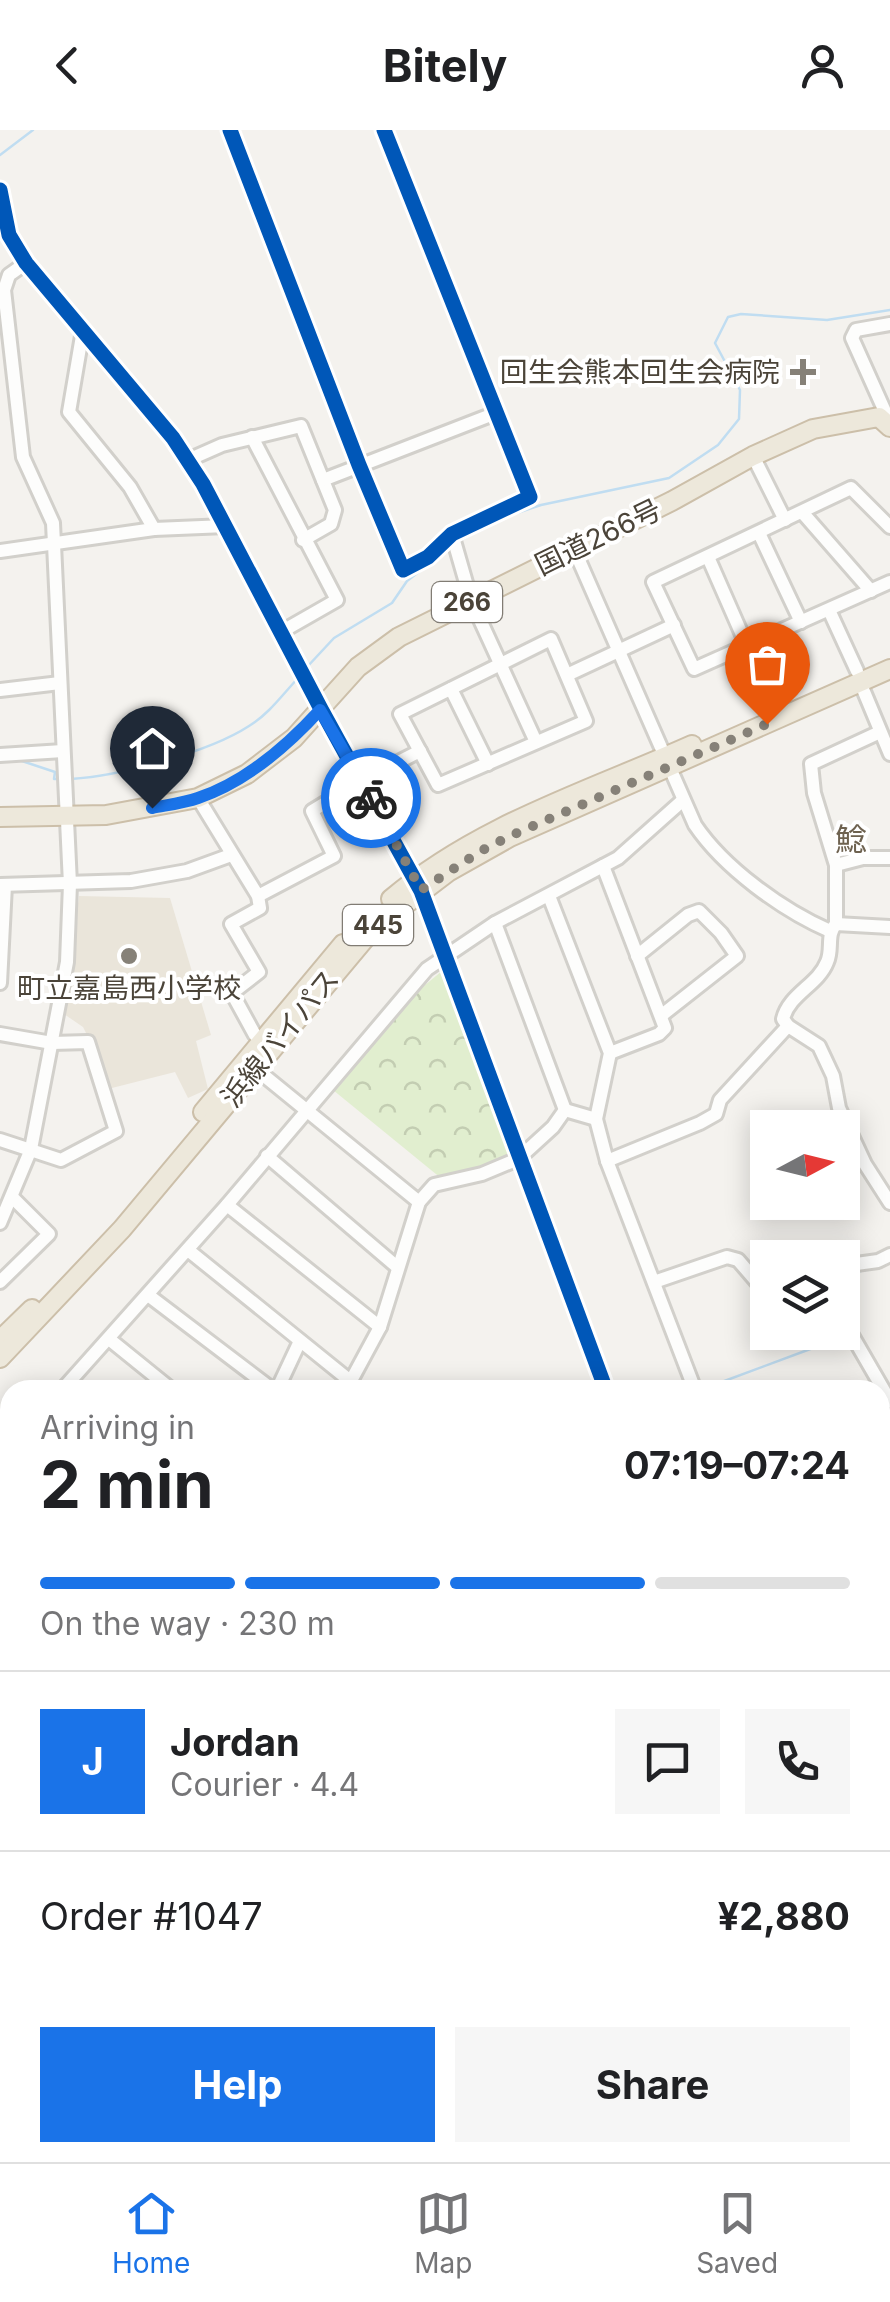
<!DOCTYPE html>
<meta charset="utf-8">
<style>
body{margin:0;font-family:Inter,"Noto Sans JP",sans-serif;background:#f6f6f6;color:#202124;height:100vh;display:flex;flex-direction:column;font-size:38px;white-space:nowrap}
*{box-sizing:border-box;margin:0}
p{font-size:32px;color:#757577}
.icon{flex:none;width:55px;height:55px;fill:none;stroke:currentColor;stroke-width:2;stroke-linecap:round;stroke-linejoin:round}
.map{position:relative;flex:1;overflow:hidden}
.details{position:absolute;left:0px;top:1250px;width:890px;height:782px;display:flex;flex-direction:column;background:#fff;border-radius:30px 30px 0 0;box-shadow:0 5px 25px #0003}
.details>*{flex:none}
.needle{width:65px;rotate:83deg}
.buttons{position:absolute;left:750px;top:980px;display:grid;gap:20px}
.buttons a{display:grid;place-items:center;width:110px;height:110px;border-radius:0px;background:#fff;box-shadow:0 5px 25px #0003;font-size:50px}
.pin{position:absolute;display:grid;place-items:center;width:85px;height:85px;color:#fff;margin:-102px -42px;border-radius:50% 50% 50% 0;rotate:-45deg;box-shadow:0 0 10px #0007}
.pin .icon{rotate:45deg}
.courier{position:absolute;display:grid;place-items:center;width:100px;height:100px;margin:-50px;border:8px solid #1a73e8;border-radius:50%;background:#fff;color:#222;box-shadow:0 2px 12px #0007}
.headline em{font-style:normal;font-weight:700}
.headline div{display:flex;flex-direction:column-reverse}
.headline{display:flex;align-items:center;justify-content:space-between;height:170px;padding:0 40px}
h1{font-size:65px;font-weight:700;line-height:75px}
.bar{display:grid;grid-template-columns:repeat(4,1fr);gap:15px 10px;align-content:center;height:120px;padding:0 40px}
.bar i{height:12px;border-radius:8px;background:#e0e0e0}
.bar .active{background:#1a73e8}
.bar p{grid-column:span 4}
.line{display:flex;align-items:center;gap:25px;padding:0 40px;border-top:2px solid #e0e0e0}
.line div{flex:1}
.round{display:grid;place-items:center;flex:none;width:105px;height:105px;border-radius:0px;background:#f6f6f6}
.primary-button{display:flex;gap:20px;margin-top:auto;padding:20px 40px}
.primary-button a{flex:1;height:115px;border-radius:0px;background:#1a73e8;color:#fff;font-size:40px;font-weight:700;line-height:115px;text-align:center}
.primary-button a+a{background:#f6f6f6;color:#202124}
header{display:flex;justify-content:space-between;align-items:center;height:130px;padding:0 40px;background:#fff;font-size:45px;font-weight:700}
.menu{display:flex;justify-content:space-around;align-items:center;height:140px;border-top:2px solid #e0e0e0;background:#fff;font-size:28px;color:#757577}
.menu a{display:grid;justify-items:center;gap:5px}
.menu .active{color:#1a73e8}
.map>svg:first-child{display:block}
.education{fill:#eae5da}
.park{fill:url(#park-crowns)}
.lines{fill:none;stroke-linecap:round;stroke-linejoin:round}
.stream{stroke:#c0ddf1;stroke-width:2.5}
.minor-casing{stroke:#d2d0cb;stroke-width:18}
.highway-casing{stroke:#ccbfa9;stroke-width:22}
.minor{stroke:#fdfdfc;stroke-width:12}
.highway{stroke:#ede8db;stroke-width:18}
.cycleway-casing{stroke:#fff;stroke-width:21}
.cycleway{stroke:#0057b8;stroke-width:15}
.done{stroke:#868178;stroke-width:10;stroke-dasharray:0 18}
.route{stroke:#1a73e8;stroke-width:12}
.poi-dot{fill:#868178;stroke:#fff;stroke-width:4}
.labels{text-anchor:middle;stroke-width:8;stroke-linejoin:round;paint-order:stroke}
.shield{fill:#fff;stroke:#817c74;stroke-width:2.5}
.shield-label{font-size:25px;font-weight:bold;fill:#4b4439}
.poi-label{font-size:28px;fill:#4b4439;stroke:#fff;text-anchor:end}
.street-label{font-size:28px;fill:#4b4439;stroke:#fff}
.quarter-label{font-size:32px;fill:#6e6250;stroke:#fff}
</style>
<header><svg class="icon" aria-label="back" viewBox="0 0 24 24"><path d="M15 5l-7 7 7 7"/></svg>Bitely<svg class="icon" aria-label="person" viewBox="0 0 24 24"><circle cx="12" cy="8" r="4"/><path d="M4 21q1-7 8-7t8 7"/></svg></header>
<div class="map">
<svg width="890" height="2032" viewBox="0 0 890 2032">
<defs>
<pattern id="park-crowns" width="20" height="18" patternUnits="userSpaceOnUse" patternTransform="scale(2.5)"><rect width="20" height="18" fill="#e1eecf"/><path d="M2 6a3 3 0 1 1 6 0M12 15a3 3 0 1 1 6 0" fill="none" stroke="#c3cdb2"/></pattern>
</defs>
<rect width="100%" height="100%" fill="#f4f2ee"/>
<!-- education -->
<polygon class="education" points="79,766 170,768 211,905 196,911 208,959 188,968 175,942 108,959 97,925 83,897 64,884"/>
<!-- park -->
<polygon class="park" points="442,841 462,888 510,1028 481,1041 442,1049 333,960 413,865"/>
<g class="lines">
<!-- stream -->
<g class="stream">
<polyline points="0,25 33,0"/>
<polyline points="459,411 511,385 541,375 669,348 718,315 739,289 740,260 715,213 728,187 741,184 827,190 890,180"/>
<polyline points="307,537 334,508 392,473 407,451 429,434"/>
<polyline points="22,631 55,642 54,649 58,649"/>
<path d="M71,649C120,646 209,622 249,596C269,584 283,564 299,547"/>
<polyline points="842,1145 875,1138"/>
<polyline points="716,1260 719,1253 813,1218 817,1209 814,1202"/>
</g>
<!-- minor casing -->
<g class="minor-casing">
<g id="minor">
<polyline points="230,0 359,335 403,440 428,427 452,404 530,367 384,0"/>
<polyline points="0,60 9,105 26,133 173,308 203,354 321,579 421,761 606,1260"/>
<polyline points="83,200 69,282 130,357 154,399"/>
<polyline points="887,286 852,208 856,200 890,194"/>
<polyline points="252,307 337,470 281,502"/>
<polyline points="753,326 785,390"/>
<polyline points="188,330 222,315 301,296 335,380 331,394 303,410"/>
<polyline points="323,350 496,283"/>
<polyline points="802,382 871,461"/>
<polyline points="890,397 851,358 653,452 694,539 890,452"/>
<polyline points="759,403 801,492"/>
<polyline points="452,404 471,470 536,612"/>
<path d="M574,419L695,695C724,738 782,780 830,801"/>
<polyline points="0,421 154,399 226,396"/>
<polyline points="708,427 747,516"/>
<polyline points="829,480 857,541"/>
<polygon points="551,509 586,591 438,655 400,584"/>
<polyline points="567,545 674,495"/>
<polyline points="860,552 890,624"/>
<polyline points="451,559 488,634"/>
<polyline points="0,560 60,553"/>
<path d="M880,602L811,634L814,663L836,735V794C826,805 833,819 827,832C818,855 789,864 783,889L788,896L819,916L833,946L839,978L865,1034L890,1073"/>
<polyline points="0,625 63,621"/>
<polyline points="198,668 258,766 260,778 231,794 259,842 232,863 255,905"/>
<polyline points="836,735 863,728 890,728"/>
<polyline points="603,736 665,898 659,904 610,923"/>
<polyline points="0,755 131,751 187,741 231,725"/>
<polyline points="258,766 334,726 312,681 361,651 420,621"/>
<polyline points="549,766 610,923 596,989 607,1031 695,1260"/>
<polyline points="495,793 565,980"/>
<polyline points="836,794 890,797"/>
<polyline points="637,826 688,785 699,781 721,803 737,826 662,885"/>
<polyline points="0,853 5,755"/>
<polyline points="0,904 52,913 88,912 116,1001 61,1030 0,1010"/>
<polyline points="251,935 419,1072"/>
<polyline points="565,980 596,989"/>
<polyline points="267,1026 396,1136"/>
<polyline points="607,1031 700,993 716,984 720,970 788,896"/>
<polyline points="227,1075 380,1197"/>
<polyline points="0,1093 31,1019 67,832 70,754 53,393 23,327 4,160 9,145 26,133"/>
<polyline points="188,1120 349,1250"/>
<polyline points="842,1136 878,1131 890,1125"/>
<polyline points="0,1152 49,1104 13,1068"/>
<polyline points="654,1152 727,1127 738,1130 757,1152 768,1152"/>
<polyline points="148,1165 273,1260"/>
<polyline points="842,1188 890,1271"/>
<polyline points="109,1209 172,1260"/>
<polyline points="62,1260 227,1075 427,839 495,793 618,728 682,671"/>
<polyline points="277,1260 300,1211"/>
<polyline points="346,1260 380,1197 419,1072 434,1055 482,1044 518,1029 553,997 565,980"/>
<polyline points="3,1325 10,1345"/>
<polyline points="0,1482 10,1524"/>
<polyline points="0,1599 10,1595"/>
<polyline points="880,1628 890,1643"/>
<polyline points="150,2022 153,2032"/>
<polyline points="298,2022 309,2032"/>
<polyline points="68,2032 86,2022"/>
</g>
</g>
<!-- highway casing -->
<g class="highway-casing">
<g id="highway">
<polyline points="0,687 106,685 198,668 247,644 294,608 358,537 399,507 672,371 753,326 813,299 879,287 890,297"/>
<path d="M391,769C478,695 589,661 692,615"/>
<polyline points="203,982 343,814"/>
<polyline points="0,1210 32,1179"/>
<polyline points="0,1228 122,1099 373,799 448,742 510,707 890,539"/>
</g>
</g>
<!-- minor -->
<use href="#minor" class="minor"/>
<!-- highway -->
<use href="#highway" class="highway"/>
<!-- cycleway casing -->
<g class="cycleway-casing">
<g id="cycleway">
<polyline points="230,0 359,335 403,440 428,427 452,404 530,367 384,0"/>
<polyline points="0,60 9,105 26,133 173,308 203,354 321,579 421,761 606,1260"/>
</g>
</g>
<!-- cycleway -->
<use href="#cycleway" class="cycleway"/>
</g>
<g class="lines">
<!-- done -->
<polyline class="done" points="371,668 421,760 481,721 510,706 767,594"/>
<!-- route -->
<path class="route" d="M152,678C167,675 184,673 198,668C246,652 287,616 320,580L371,668"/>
</g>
<!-- markers -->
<g class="poi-dot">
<path d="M798 227h10v10h10v10h-10v10h-10v-10h-10v-10h10z"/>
<circle cx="129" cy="826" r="10"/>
</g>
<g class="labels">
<!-- shield labels -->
<g class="shield">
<rect x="432" y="452" width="70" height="40" rx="8"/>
<rect x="343" y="775" width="70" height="40" rx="8"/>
</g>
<g class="shield-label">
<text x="467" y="481">266</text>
<text x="378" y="804">445</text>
</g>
<!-- poi labels -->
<g class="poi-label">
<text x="780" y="252">回生会熊本回生会病院</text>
<text x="129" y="868" text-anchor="middle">町立嘉島西小学校</text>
</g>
<!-- street labels -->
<g class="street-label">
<text transform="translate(598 407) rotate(-26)" y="10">国道266号</text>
<text transform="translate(280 908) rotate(-51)" y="10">浜線バイパス</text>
</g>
<!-- quarter labels -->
<g class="quarter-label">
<text x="851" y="721">鯰</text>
</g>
</g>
</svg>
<div class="buttons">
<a><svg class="needle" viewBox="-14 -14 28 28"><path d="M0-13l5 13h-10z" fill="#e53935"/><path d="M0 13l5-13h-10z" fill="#757577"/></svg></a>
<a><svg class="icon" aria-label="layers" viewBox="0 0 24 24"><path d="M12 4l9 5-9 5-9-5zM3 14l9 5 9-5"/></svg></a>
</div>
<div class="pin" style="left:767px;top:594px;background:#ea580c"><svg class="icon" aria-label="bag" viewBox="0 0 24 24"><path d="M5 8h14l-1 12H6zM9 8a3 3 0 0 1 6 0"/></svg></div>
<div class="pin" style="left:152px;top:678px;background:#1f2937"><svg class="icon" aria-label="home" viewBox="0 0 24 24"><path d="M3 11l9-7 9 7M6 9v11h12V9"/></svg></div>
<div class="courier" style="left:371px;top:668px"><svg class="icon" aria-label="bike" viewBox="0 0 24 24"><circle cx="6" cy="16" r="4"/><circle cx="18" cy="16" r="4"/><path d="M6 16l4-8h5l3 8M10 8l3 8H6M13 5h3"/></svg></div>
<section class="details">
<div class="headline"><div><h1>2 min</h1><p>Arriving in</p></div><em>07:19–07:24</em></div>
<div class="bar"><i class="active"></i><i class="active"></i><i class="active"></i><i></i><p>On the way · 230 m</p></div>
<div class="line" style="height:180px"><b class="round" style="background:#1a73e8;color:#fff">J</b><div><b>Jordan</b><p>Courier · 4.4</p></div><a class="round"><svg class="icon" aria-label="chat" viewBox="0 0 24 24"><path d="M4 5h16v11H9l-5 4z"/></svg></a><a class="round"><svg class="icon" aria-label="phone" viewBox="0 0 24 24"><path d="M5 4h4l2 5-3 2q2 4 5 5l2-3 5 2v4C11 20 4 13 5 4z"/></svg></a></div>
<div class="line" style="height:130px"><div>Order #1047</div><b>¥2,880</b></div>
<div class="primary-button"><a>Help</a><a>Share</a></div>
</section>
</div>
<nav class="menu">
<a class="active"><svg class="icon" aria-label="home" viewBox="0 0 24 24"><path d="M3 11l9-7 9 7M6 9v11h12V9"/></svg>Home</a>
<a><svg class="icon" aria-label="map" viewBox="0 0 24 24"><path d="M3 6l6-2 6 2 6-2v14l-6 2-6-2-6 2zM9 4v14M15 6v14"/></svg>Map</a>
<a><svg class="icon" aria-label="saved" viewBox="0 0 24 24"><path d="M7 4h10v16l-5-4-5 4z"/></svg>Saved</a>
</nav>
